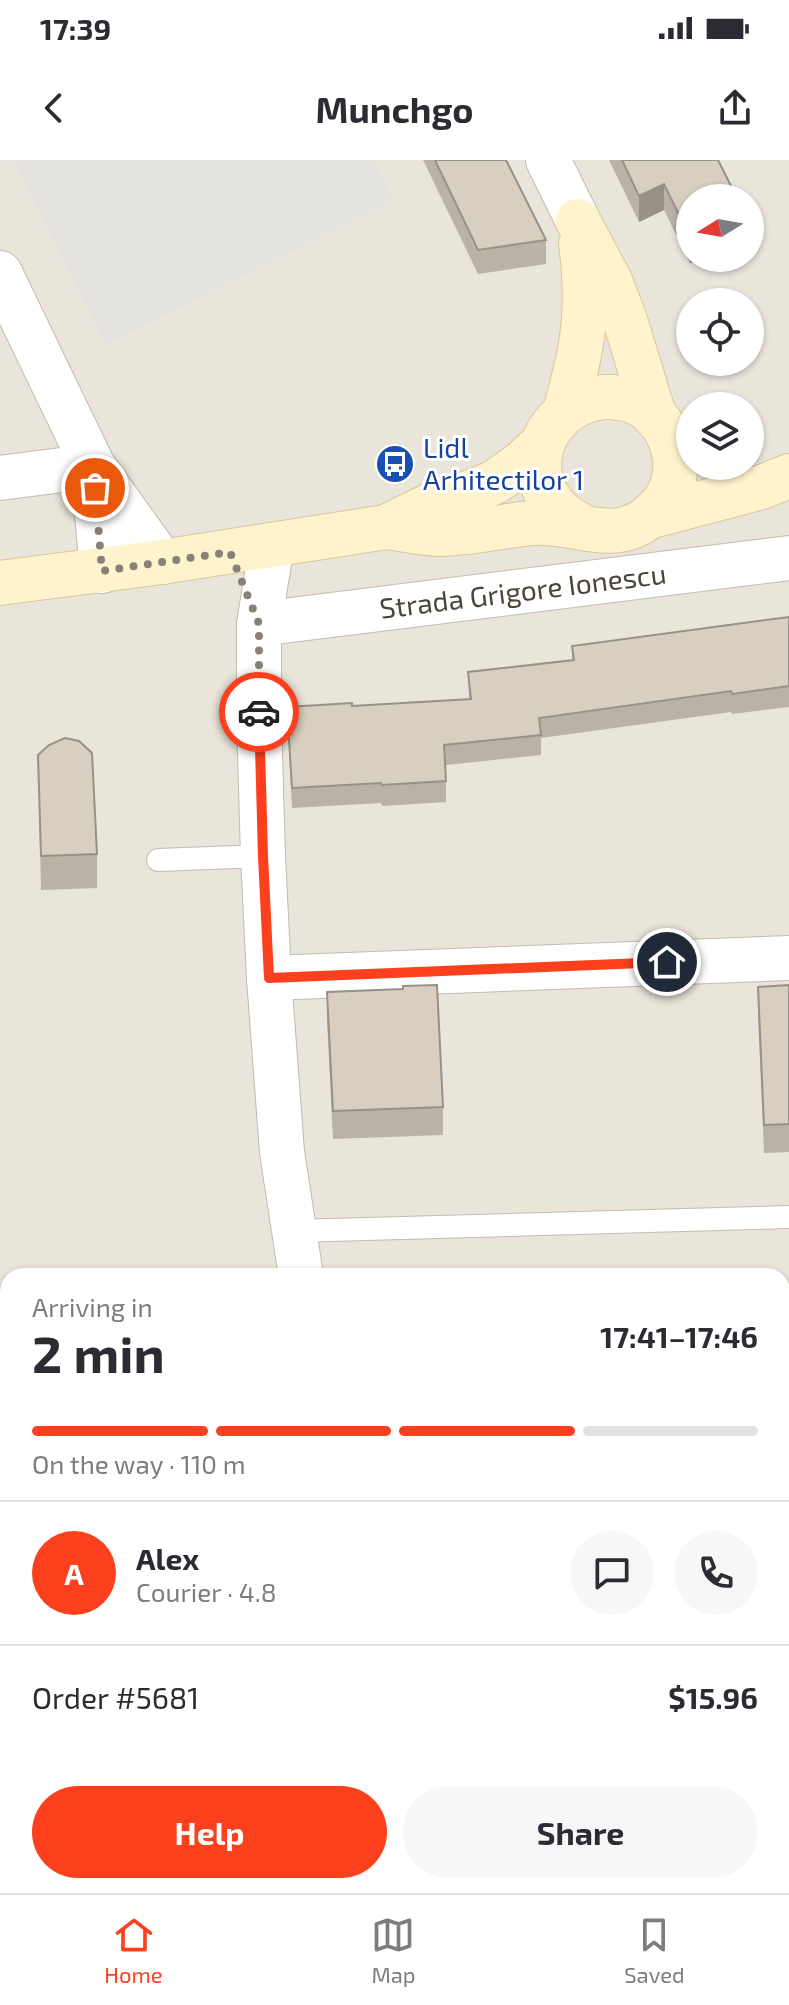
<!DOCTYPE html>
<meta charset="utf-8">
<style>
body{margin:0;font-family:"Exo 2",sans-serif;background:#f7f7f7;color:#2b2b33;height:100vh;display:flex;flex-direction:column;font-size:30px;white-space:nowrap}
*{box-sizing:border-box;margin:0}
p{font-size:26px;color:#7c7c81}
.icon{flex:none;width:44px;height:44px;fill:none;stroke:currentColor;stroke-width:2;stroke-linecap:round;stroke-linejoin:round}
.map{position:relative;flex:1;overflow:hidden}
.panel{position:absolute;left:0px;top:1108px;width:790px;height:626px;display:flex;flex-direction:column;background:#fff;border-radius:24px 24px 0 0;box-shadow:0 2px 6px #0004}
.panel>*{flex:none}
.needle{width:52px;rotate:259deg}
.controls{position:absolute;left:676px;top:24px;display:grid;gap:16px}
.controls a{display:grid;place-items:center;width:88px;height:88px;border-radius:50%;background:#fff;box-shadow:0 2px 6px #0004;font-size:40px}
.pin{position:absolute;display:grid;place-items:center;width:68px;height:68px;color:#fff;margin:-34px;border:4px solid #fff;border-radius:50%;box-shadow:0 2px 8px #0007}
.courier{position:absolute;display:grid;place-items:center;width:80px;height:80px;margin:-40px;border:6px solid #fc3f1d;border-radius:50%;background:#fff;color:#222;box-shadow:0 2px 10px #0007}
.headline em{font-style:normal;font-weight:700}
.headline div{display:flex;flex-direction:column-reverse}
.headline{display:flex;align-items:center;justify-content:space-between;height:136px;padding:0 32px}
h1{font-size:52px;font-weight:700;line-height:60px}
.bar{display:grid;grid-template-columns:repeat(4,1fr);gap:12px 8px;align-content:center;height:96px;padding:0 32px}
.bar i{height:10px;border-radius:6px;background:#e1e1e2}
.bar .current{background:#fc3f1d}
.bar p{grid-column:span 4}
.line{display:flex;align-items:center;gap:20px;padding:0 32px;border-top:2px solid #e1e1e2}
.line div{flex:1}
.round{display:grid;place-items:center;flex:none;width:84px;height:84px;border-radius:42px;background:#f7f7f7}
.primary-button{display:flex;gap:16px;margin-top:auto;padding:16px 32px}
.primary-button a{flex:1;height:92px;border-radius:48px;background:#fc3f1d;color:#fff;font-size:32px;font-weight:700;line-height:92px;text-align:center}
.primary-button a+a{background:#f7f7f7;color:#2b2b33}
.status{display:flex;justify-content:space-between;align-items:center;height:56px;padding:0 40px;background:#fff;direction:ltr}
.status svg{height:22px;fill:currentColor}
header{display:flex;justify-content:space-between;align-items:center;height:104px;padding:0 32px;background:#fff;font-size:36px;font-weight:700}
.dock{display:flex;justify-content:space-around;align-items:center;height:112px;border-top:2px solid #e1e1e2;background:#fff;font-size:22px;color:#7c7c81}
.dock a{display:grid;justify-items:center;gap:4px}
.dock .current{color:#fc3f1d}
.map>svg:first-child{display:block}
.residential{fill:#eae5da;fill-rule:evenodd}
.green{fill:#d2eab5}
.parking{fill:#e5e3e0}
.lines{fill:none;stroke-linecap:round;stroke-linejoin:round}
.service-casing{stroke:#c2bbae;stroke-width:24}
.minor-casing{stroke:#c2bbae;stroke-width:46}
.secondary-casing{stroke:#d6c79b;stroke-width:46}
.service{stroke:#fff;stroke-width:22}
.minor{stroke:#fff;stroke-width:44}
.secondary{stroke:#fff3cd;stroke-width:44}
.wall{fill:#bab2a6}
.shaded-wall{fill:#979187}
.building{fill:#d8cfc1;stroke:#979187;stroke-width:2}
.done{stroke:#878178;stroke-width:8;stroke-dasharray:0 14.4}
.route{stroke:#fc3f1d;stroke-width:10}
.labels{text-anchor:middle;stroke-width:6;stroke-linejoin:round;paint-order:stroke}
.transit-label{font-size:28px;fill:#164399;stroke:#fff;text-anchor:start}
.street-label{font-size:28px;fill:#4b4439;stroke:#fff}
</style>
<div class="status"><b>17:39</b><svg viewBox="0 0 49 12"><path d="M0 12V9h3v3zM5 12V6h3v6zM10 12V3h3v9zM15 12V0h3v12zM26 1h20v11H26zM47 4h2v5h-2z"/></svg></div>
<header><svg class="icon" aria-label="back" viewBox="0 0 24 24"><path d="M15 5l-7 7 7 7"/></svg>Munchgo<svg class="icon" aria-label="share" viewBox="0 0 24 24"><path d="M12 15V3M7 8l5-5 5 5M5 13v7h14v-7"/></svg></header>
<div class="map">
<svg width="789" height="1733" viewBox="0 0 789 1733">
<rect width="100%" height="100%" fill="#f6f3ec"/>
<!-- residential -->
<path class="residential" d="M0,0H789V1733H306L305,1726H782V1116H8V1360H0ZM690,38H750V98H690ZM690,142H750V202H690ZM690,246H750V306H690Z"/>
<!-- green -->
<polygon class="green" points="0,1360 8,1360 8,1726 305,1726 306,1733 0,1733"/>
<!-- parking -->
<polygon class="parking" points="13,0 373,0 394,40 106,185"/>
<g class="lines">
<!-- service casing -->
<g class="service-casing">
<g id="service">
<polyline points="158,700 263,696"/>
<polyline points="294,1071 789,1057"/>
</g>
</g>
<!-- minor casing -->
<g class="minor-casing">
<g id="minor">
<polyline points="548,0 578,61"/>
<polyline points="0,113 93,306 162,402"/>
<polyline points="93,306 102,411"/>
<polyline points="0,318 93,306"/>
<polyline points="272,385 259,464 259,559 263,696 269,818 282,992 301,1116"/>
<path id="s1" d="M259,464L789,398"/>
<polyline points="269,818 789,798"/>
<polyline points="782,1232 789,1232"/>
</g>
</g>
<!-- secondary casing -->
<g class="secondary-casing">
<g id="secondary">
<polyline points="578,61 610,121 625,160 654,255"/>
<path d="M565,251C583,189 590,149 581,84"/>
<polyline points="652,356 762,327 789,316"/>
<path d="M386,367C403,369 423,374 440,374C470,374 501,366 531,363C582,359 621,393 662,344C673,331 678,310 674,293C670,272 655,250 635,242C571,217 511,290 553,344C563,356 574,362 587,369"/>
<polyline points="0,423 162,402 386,367 435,343 461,336 495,322 522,303 543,283"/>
</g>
</g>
<!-- service -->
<use href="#service" class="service"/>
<!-- minor -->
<use href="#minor" class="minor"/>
<!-- secondary -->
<use href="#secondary" class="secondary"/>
</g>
<!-- wall -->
<g class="wall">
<polygon points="423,0 506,0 546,80 546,104 478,114"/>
<polygon points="609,0 718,0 690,98 706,98 690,103 664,50 639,62"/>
<polygon points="789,457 789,547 732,554 731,552 541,578 541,595 446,605 446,642 382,646 381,643 292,648 287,547 352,546 469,539 468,512 572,500 572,486"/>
<polygon points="38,595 97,694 97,728 41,730"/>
<polygon points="789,825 789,992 764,993 758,855 758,827"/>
<polygon points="403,829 443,947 443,975 333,979 327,861 327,832"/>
<polygon points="782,1287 789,1287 789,1396 782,1397"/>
</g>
<!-- shaded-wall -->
<g class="shaded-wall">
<polygon points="664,24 664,50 639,62 639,36"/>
<polygon points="690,77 690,98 706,98 690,103"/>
</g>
<!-- building -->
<g class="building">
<polygon points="435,0 506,0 546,80 478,90"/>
<polygon points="622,0 718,0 737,38 690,38 690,77 664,24 639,36"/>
<polygon points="789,457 789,526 732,534 731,531 539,558 541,575 444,585 446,621 382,625 381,623 292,628 287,547 352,543 352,546 471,539 468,512 574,500 572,486"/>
<polygon points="65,578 79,581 92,593 97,694 41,696 38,595 49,585"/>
<polygon points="437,825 443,947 333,951 327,832 403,829 403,826"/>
<polygon points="789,825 789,964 764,965 758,827"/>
<polygon points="782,1287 789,1287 789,1371 782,1372"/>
</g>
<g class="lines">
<!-- done -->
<polyline class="done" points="95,328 102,411 230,392 259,464 259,552"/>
<!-- route -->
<polyline class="route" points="259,552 263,696 269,818 667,802"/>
</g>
<!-- icons -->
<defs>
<g id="bus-disc" transform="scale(2)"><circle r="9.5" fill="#1a4fb4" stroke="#fff"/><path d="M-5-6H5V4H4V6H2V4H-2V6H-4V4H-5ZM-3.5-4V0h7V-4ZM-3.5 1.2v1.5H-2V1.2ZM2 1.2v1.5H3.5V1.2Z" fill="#fff"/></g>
</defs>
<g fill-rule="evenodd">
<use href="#bus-disc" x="395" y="304"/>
</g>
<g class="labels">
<!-- transit labels -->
<g class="transit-label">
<text x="423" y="298">Lidl<tspan x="423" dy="32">Arhitectilor 1</tspan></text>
</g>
<!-- street labels -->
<g class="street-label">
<text dy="10" stroke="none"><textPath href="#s1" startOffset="266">Strada Grigore Ionescu</textPath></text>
</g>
</g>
</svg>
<div class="controls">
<a><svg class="needle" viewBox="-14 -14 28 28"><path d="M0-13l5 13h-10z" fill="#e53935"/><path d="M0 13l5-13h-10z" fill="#7c7c81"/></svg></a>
<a><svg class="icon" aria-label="locate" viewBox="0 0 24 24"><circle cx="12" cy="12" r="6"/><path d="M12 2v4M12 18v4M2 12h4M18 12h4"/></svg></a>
<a><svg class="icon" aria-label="layers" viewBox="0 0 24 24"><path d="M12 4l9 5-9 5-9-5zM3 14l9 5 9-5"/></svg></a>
</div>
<div class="pin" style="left:95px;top:328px;background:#ea580c"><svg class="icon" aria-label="bag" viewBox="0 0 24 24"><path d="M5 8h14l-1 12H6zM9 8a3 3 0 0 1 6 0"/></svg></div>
<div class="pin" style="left:667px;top:802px;background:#1f2937"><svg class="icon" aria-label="home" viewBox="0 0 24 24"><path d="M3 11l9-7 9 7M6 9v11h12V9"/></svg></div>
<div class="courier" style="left:259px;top:552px"><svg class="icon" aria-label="car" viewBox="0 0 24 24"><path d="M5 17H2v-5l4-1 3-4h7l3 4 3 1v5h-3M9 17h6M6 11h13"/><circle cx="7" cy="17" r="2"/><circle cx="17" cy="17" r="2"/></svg></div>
<section class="panel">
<div class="headline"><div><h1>2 min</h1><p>Arriving in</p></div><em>17:41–17:46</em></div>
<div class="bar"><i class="current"></i><i class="current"></i><i class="current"></i><i></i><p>On the way · 110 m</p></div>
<div class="line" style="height:144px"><b class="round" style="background:#fc3f1d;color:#fff">A</b><div><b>Alex</b><p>Courier · 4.8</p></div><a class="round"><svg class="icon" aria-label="chat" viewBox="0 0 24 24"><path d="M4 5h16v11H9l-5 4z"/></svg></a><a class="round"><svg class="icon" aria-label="phone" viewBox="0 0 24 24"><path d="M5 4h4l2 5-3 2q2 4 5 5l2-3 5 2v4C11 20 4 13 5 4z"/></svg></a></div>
<div class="line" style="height:104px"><div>Order #5681</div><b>$15.96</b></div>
<div class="primary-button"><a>Help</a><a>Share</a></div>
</section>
</div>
<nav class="dock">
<a class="current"><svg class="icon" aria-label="home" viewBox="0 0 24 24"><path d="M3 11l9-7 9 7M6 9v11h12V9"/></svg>Home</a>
<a><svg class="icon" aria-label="map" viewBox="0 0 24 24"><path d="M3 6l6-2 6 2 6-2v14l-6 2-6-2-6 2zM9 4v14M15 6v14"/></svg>Map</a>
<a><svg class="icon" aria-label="saved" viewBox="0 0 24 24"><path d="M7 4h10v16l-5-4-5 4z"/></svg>Saved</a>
</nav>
